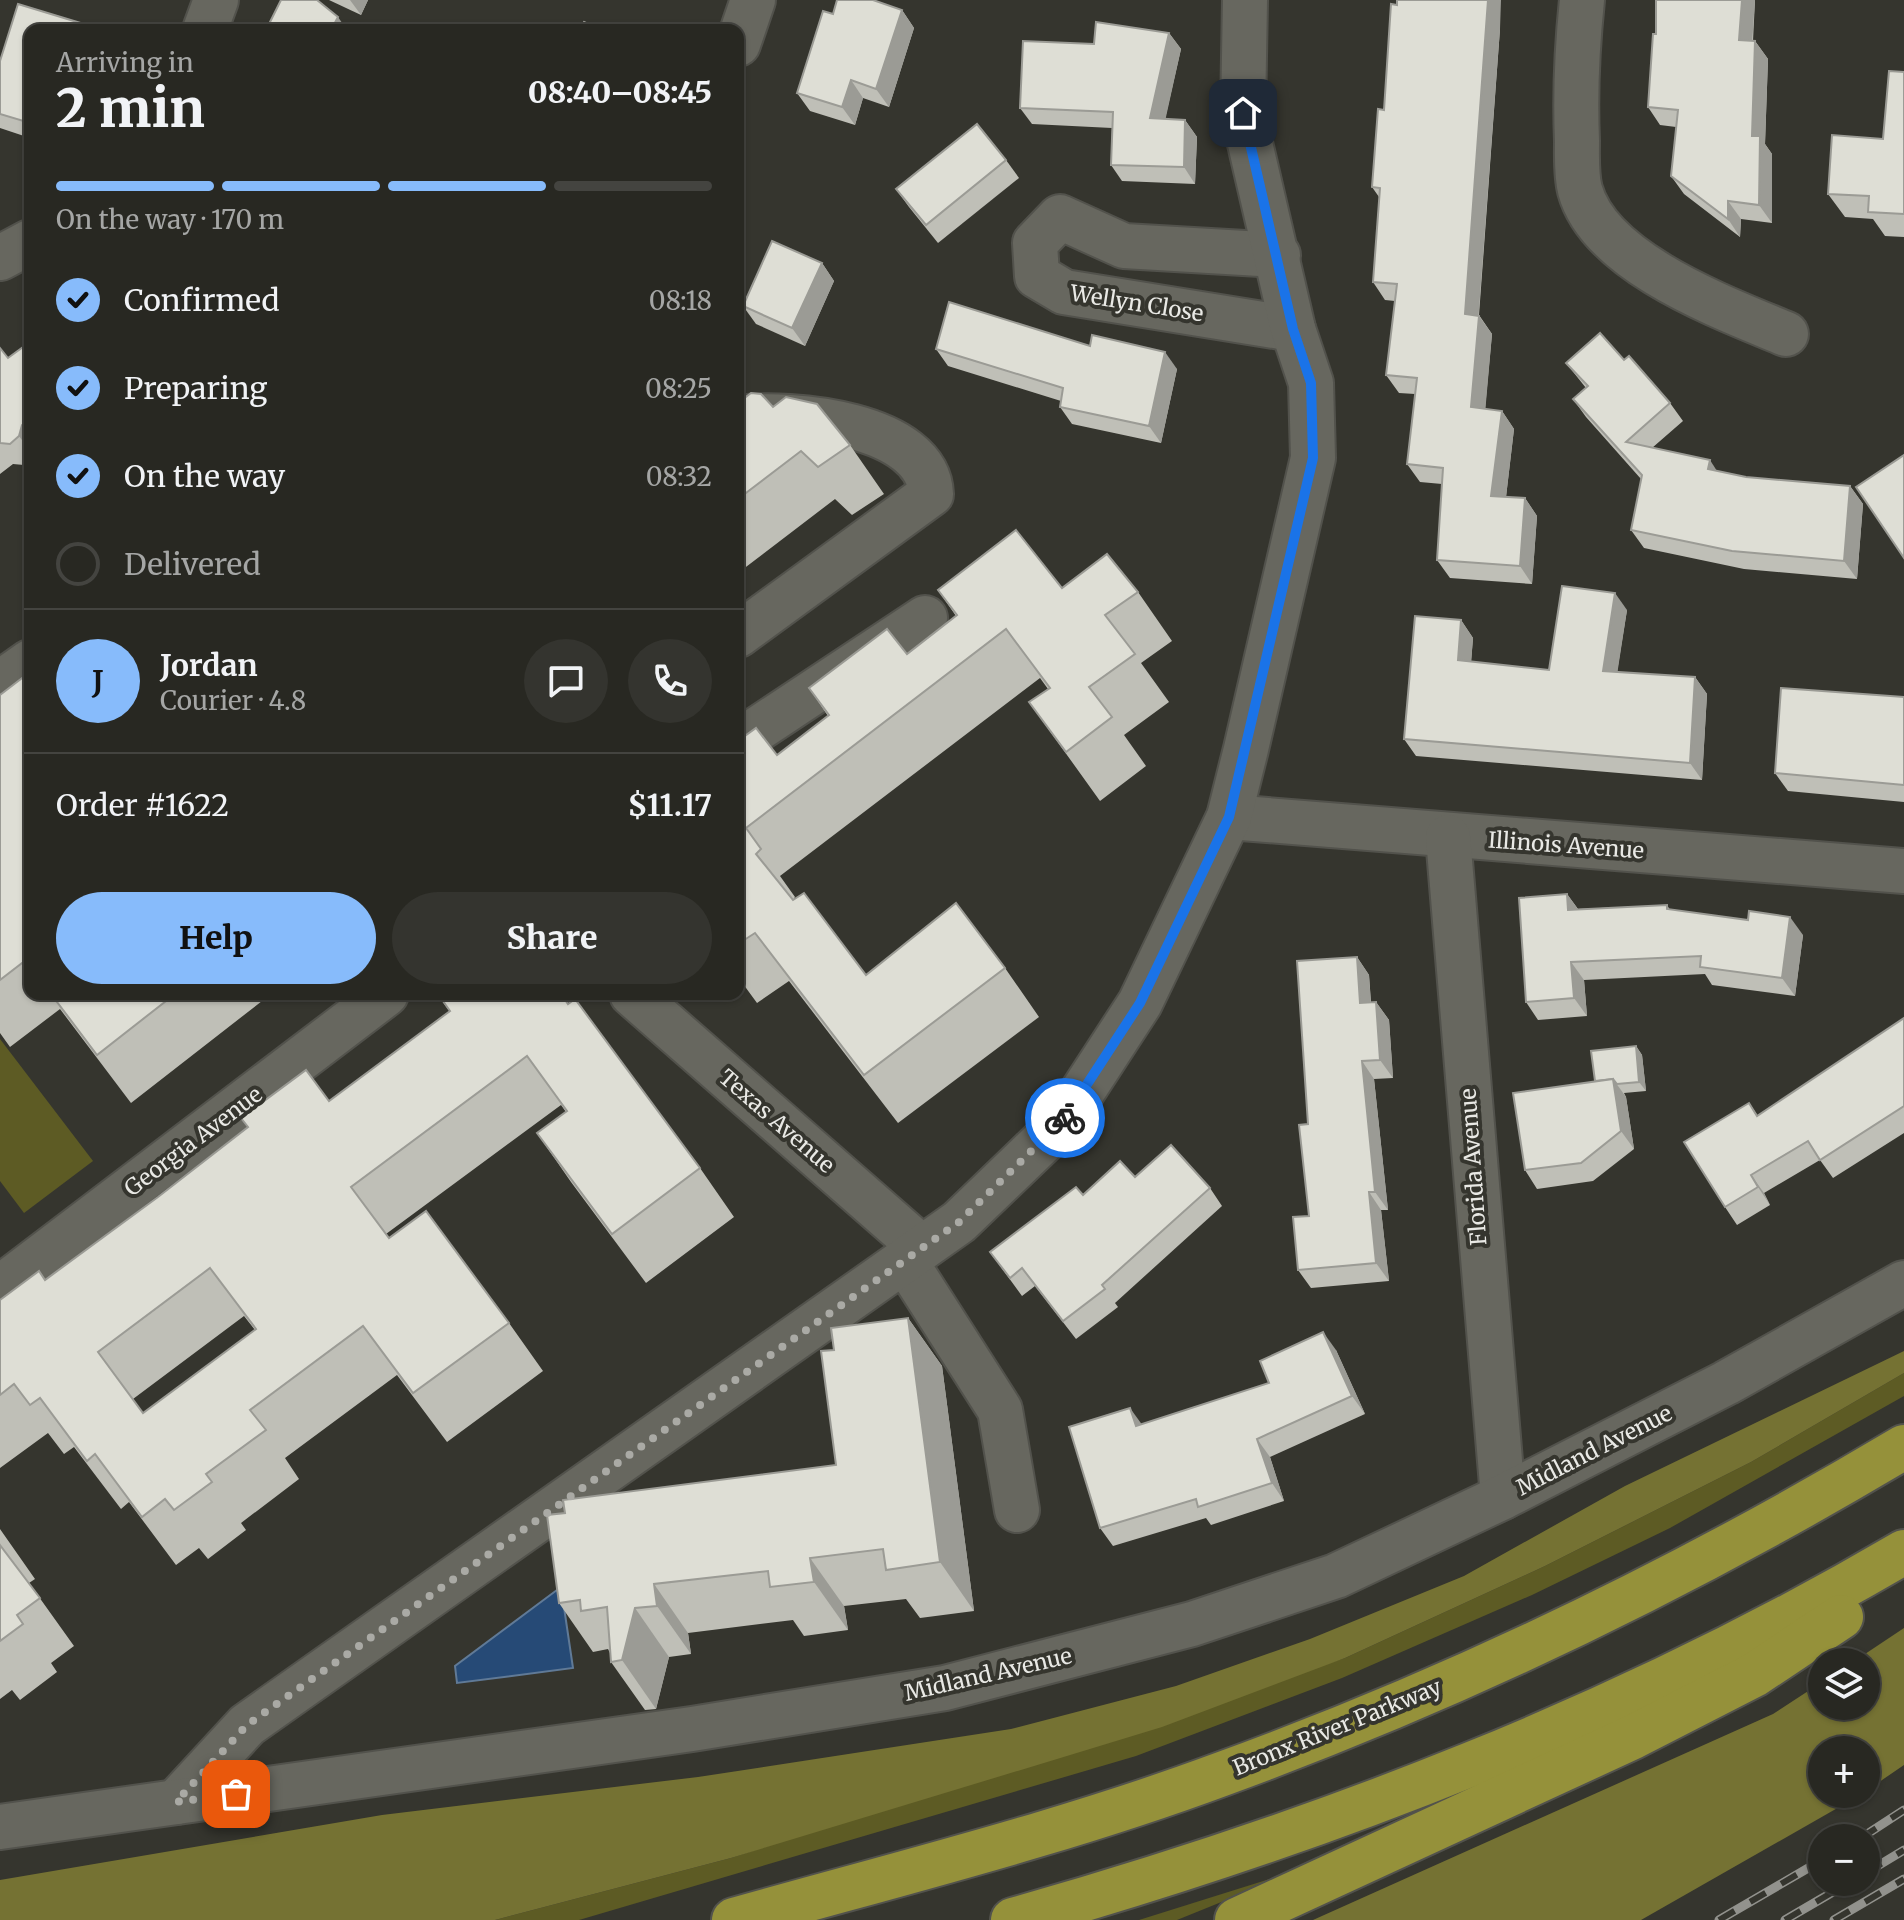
<!DOCTYPE html>
<meta charset="utf-8">
<style>
body{margin:0;font-family:Merriweather,serif;background:#34342f;color:#f1f3f6;height:100vh;display:flex;flex-direction:column;font-size:30px;white-space:nowrap}
*{box-sizing:border-box;margin:0}
p{font-size:26px;color:#a5a6a5}
.icon{flex:none;width:44px;height:44px;fill:none;stroke:currentColor;stroke-width:2;stroke-linecap:round;stroke-linejoin:round}
.map{position:relative;flex:1;overflow:hidden}
.sheet{position:absolute;left:24px;top:24px;width:720px;height:976px;display:flex;flex-direction:column;background:#282822;border-radius:16px;box-shadow:0 2px 6px #0004,0 0 0 2px #444440}
.sheet>*{flex:none}
.controls{position:absolute;left:1808px;top:1648px;display:grid;gap:16px}
.controls a{display:grid;place-items:center;width:72px;height:72px;border-radius:50%;background:#282822;box-shadow:0 2px 6px #0004,0 0 0 2px #444440;font-size:40px}
.pin{position:absolute;display:grid;place-items:center;width:68px;height:68px;color:#fff;margin:-34px;border-radius:16px;box-shadow:0 4px 12px #0006}
.courier{position:absolute;display:grid;place-items:center;width:80px;height:80px;margin:-40px;border:6px solid #1a73e8;border-radius:50%;background:#fff;color:#222;box-shadow:0 2px 10px #0007}
.summary em{font-style:normal;font-weight:800}
.summary div{display:flex;flex-direction:column-reverse}
.summary{display:flex;align-items:center;justify-content:space-between;height:136px;padding:0 32px}
h1{font-size:52px;font-weight:800;line-height:60px}
.bar{display:grid;grid-template-columns:repeat(4,1fr);gap:12px 8px;align-content:center;height:96px;padding:0 32px}
.bar i{height:10px;border-radius:6px;background:#444440}
.bar .active{background:#87bbfb}
.bar p{grid-column:span 4}
.line{display:flex;align-items:center;gap:20px;padding:0 32px;border-top:2px solid #444440}
.line div{flex:1}
.round{display:grid;place-items:center;flex:none;width:84px;height:84px;border-radius:42px;background:#34342f}
ol{padding:0 32px;list-style:none}
li{display:flex;align-items:center;gap:24px;height:88px}
li p{margin-inline-start:auto}
li .icon{padding:8px;border-radius:50%;background:#87bbfb;color:#111;stroke-width:4}
li:last-child{color:#a5a6a5}
li i{width:44px;height:44px;border:4px solid #444440;border-radius:50%}
.button{display:flex;gap:16px;margin-top:auto;padding:16px 32px}
.button a{flex:1;height:92px;border-radius:48px;background:#87bbfb;color:#111;font-size:32px;font-weight:800;line-height:92px;text-align:center}
.button a+a{background:#34342f;color:#f1f3f6}
.map>svg:first-child{display:block}
.green{fill:#5d5b24}
.forest{fill:#757233}
.water{fill:#264a76;stroke:#607a97;stroke-width:2}
.lines{fill:none;stroke-linecap:round;stroke-linejoin:round}
.minor-casing{stroke:#52524c;stroke-width:48}
.highway-casing{stroke:#52524c;stroke-width:48}
.minor{stroke:#67675f;stroke-width:44}
.highway{stroke:#95913a;stroke-width:44}
.rail-casing{stroke:#92928d;stroke-width:9}
.rail{stroke:#35352e;stroke-width:6;stroke-dasharray:18;stroke-linecap:butt}
.wall{fill:#bfbfb7;fill-rule:evenodd}
.shaded-wall{fill:#9b9b95}
.building{fill:#deded5;stroke:#9b9b95;stroke-width:2;fill-rule:evenodd}
.done{stroke:#aaaaa5;stroke-width:8;stroke-dasharray:0 14.4}
.route{stroke:#1a73e8;stroke-width:10}
.labels{text-anchor:middle;stroke-width:8;stroke-linejoin:round;paint-order:stroke}
.street-label{font-size:22px;fill:#e9e9e5;stroke:#35352e}
</style>
<div class="map">
<svg width="1904" height="1920" viewBox="0 0 1904 1920">
<rect width="100%" height="100%" fill="#35352e"/>
<!-- green -->
<g class="green">
<polygon points="0,1039 93,1161 24,1213 0,1181"/>
<polygon points="1904,1373 1904,1396 1670,1528 1532,1595 1342,1678 1136,1756 579,1920 495,1920 731,1858 1345,1658 1545,1566 1751,1462"/>
<polygon points="1305,1868 1177,1920 1139,1920"/>
</g>
<!-- forest -->
<g class="forest">
<polygon points="1904,1351 1904,1373 1751,1462 1545,1566 1345,1658 1162,1727 731,1858 495,1920 0,1920 0,1880 382,1815 698,1777 1011,1729 1176,1686 1310,1639 1464,1576 1625,1486"/>
<polygon points="1904,1628 1904,1765 1866,1791 1866,1750 1822,1750 1822,1794 1862,1794 1641,1920 1313,1920 1773,1714 1822,1682 1822,1706 1866,1706 1866,1662 1853,1662"/>
</g>
<!-- water -->
<polygon class="water" points="561,1587 573,1668 457,1683 455,1666"/>
<g class="lines">
<!-- minor casing -->
<g class="minor-casing">
<g id="minor">
<path d="M1582,0C1577,48 1575,93 1577,141C1577,157 1576,175 1580,190C1600,263 1724,308 1786,334"/>
<polyline points="205,30 216,0"/>
<polyline points="738,44 753,0"/>
<polyline points="1278,255 1124,246 1060,217 1035,243 1037,276 1064,292 1293,329"/>
<polyline points="0,258 30,242"/>
<path d="M738,418C790,411 928,423 931,494L738,635"/>
<polyline points="0,683 30,662"/>
<polyline points="738,742 925,618"/>
<polyline points="1229,817 1904,871"/>
<polyline points="1448,837 1503,1497"/>
<polyline points="632,994 922,1248"/>
<polyline points="905,1261 1000,1410 1017,1510"/>
<polyline points="0,1288 386,994"/>
<polyline points="176,1802 247,1725 959,1222 1062,1123 1140,1003 1229,817 1246,749 1313,458 1311,383 1293,329 1243,113 1245,0"/>
<polyline points="0,1827 692,1729 945,1688 1192,1624 1336,1576 1503,1497 1726,1383 1904,1283"/>
</g>
</g>
<!-- highway casing -->
<g class="highway-casing">
<g id="highway">
<path d="M734,1920C897,1874 1063,1833 1222,1774C1458,1688 1688,1576 1904,1447"/>
<path d="M1013,1920C1323,1832 1625,1716 1904,1552"/>
<polyline points="1237,1920 1633,1737 1754,1675 1841,1617"/>
</g>
</g>
<!-- minor -->
<use href="#minor" class="minor"/>
<!-- highway -->
<use href="#highway" class="highway"/>
<!-- rail casing -->
<g class="rail-casing">
<g id="rail">
<polyline points="1861,1838 1904,1810"/>
<polyline points="1866,1873 1904,1850"/>
<polyline points="1719,1920 1822,1860"/>
<polyline points="1785,1920 1850,1882"/>
<polyline points="1834,1920 1904,1879"/>
</g>
</g>
<!-- rail -->
<use href="#rail" class="rail"/>
</g>
<!-- wall -->
<g class="wall">
<polygon points="329,0 368,0 361,15"/>
<polygon points="1656,0 1755,0 1753,41 1755,41 1768,59 1765,144 1772,154 1772,223 1741,219 1740,237 1684,194 1671,176 1676,127 1660,125 1648,107 1656,34"/>
<polygon points="1397,5 1500,29 1479,315 1492,334 1485,409 1502,411 1514,429 1506,497 1525,498 1537,516 1532,584 1450,578 1437,560 1442,484 1420,482 1407,464 1415,394 1399,393 1386,375 1395,301 1385,300 1373,282 1379,197 1372,187 1384,110"/>
<polygon points="902,10 914,28 889,107 863,98 855,125 810,111 797,93"/>
<polygon points="30,30 30,138 0,128 0,61"/>
<polygon points="1169,33 1181,49 1165,119 1185,120 1197,137 1195,184 1122,181 1111,165 1112,128 1032,124 1020,108 1094,44"/>
<polygon points="1904,72 1904,237 1885,236 1873,219 1845,217 1828,194 1883,139"/>
<polygon points="1006,160 1019,178 938,243 909,207 896,189"/>
<polygon points="822,263 834,281 805,346 756,324 743,306"/>
<polygon points="30,342 30,460 24,465 13,464 0,474 0,348 8,358"/>
<polygon points="1090,346 1177,369 1161,443 1072,424 1060,407 1061,401 948,366 936,349"/>
<polygon points="1624,360 1670,403 1683,421 1652,448 1717,471 1746,477 1850,486 1863,504 1857,579 1744,569 1644,548 1631,530 1641,479 1586,417 1573,399 1586,388 1566,363"/>
<polygon points="738,403 773,407 850,445 884,494 852,515 835,499 738,573"/>
<polygon points="1062,588 1138,592 1172,641 1141,663 1169,702 1124,735 1146,766 1100,801 1029,702 1048,689 1040,678 780,876 795,897 793,900 866,975 1005,968 1039,1017 898,1123 789,981 757,1003 738,977 738,741 777,755 828,716 809,688 907,654 956,616 938,590"/>
<polygon points="1627,610 1617,672 1695,677 1707,694 1702,780 1416,756 1404,739 1461,620 1473,638 1471,662 1549,670"/>
<polygon points="30,672 30,994 271,994 131,1103 60,1009 10,1047 0,1033 0,695"/>
<polygon points="1904,697 1904,802 1788,791 1775,773"/>
<polygon points="1567,894 1578,909 1667,905 1670,910 1803,935 1795,996 1712,985 1705,974 1584,980 1587,1016 1538,1020 1526,1002"/>
<polygon points="1357,957 1369,975 1371,1002 1376,1002 1389,1020 1393,1078 1374,1079 1388,1210 1381,1210 1389,1281 1311,1288 1298,1270 1309,1216 1308,1124"/>
<path d="M437,994L700,1168L734,1217L646,1283L571,1182L537,1133L566,1112L561,1105L386,1234L389,1238L509,1323L543,1371L447,1442L397,1375L285,1458L299,1479L241,1523L246,1530L208,1559L199,1548L176,1565L129,1502L121,1509L74,1447L64,1454L48,1433L0,1468V1300L45,1280L329,1101L450,1012ZM244,1316L255,1330L143,1413L133,1399Z"/>
<polygon points="1904,1018 1904,1133 1833,1178 1820,1160 1764,1193 1770,1205 1737,1225 1725,1207 1749,1103 1758,1116"/>
<polygon points="1636,1046 1642,1055 1646,1091 1624,1093 1626,1097 1634,1149 1593,1181 1537,1189 1525,1170 1595,1081"/>
<polygon points="1135,1177 1210,1188 1222,1206 1115,1303 1118,1307 1076,1339 1035,1286 1022,1296 990,1252 1083,1195"/>
<polygon points="908,1318 942,1366 974,1611 920,1618 906,1599 844,1606 848,1630 804,1636 793,1620 688,1633 691,1654 669,1657 656,1709 645,1710 611,1662 610,1653 608,1649 593,1652 559,1603 836,1465 834,1350"/>
<polygon points="1336,1350 1365,1414 1270,1457 1284,1501 1211,1525 1206,1518 1113,1546 1100,1528 1142,1424 1269,1383"/>
<polygon points="0,1529 35,1579 29,1583 74,1646 51,1663 57,1672 20,1700 12,1690 0,1699"/>
</g>
<!-- shaded-wall -->
<g class="shaded-wall">
<polygon points="350,0 368,0 361,15"/>
<polygon points="1488,0 1501,0 1500,29 1478,323 1479,316 1492,334 1484,425 1471,407 1465,314"/>
<polygon points="1742,0 1755,0 1751,58 1739,40"/>
<polygon points="902,10 914,28 889,107 876,89"/>
<polygon points="338,17 347,30 331,30"/>
<polygon points="1169,33 1181,49 1162,135 1150,118"/>
<polygon points="1755,41 1768,59 1765,144 1772,154 1772,223 1759,205 1752,136"/>
<polygon points="851,80 863,98 855,125 842,107"/>
<polygon points="1185,120 1197,137 1195,184 1184,167"/>
<polygon points="1728,201 1741,219 1740,237 1728,219"/>
<polygon points="822,263 834,281 805,346 792,328"/>
<polygon points="1165,352 1177,369 1161,443 1149,426"/>
<polygon points="1502,411 1514,429 1504,514 1491,496"/>
<polygon points="22,425 30,437 30,451 19,436"/>
<polygon points="1710,460 1722,479 1708,469"/>
<polygon points="1850,486 1863,504 1857,579 1844,561"/>
<polygon points="1525,498 1537,516 1532,584 1520,566"/>
<polygon points="1615,593 1627,610 1615,688 1603,671"/>
<polygon points="1461,620 1473,638 1470,677 1458,660"/>
<polygon points="1695,677 1707,694 1702,780 1690,763"/>
<polygon points="1567,894 1580,912 1568,910"/>
<polygon points="1790,917 1803,935 1795,996 1782,978"/>
<polygon points="1357,957 1369,975 1372,1021 1360,1003"/>
<polygon points="1571,962 1584,980 1587,1016 1574,998"/>
<polygon points="1376,1002 1389,1020 1393,1078 1380,1060"/>
<polygon points="1636,1046 1642,1055 1646,1091 1639,1082"/>
<polygon points="1362,1061 1374,1079 1388,1210 1375,1192"/>
<polygon points="1613,1079 1626,1097 1634,1149 1621,1131"/>
<polygon points="1751,1175 1764,1193 1770,1205 1758,1187"/>
<polygon points="1369,1192 1381,1210 1389,1281 1376,1263"/>
<polygon points="908,1318 942,1366 974,1611 940,1562"/>
<polygon points="1323,1332 1336,1350 1365,1414 1352,1396"/>
<polygon points="1130,1408 1143,1426 1136,1426"/>
<polygon points="1257,1439 1270,1457 1284,1501 1272,1483"/>
<polygon points="810,1558 844,1606 848,1630 814,1582"/>
<polygon points="654,1584 688,1633 691,1654 657,1606"/>
<polygon points="635,1608 669,1657 656,1709 622,1660"/>
</g>
<!-- building -->
<g class="building">
<polygon points="281,0 317,0 338,17 331,30 266,30"/>
<polygon points="837,0 873,0 902,10 876,89 851,80 842,107 797,93 823,11 833,14"/>
<polygon points="1397,0 1488,0 1465,314 1479,316 1471,407 1502,411 1491,496 1525,498 1520,566 1437,560 1443,468 1407,464 1417,378 1386,375 1397,284 1373,282 1380,188 1372,187 1378,109 1384,110 1391,4 1397,5"/>
<polygon points="1656,0 1742,0 1739,40 1755,41 1752,136 1760,136 1759,205 1728,201 1728,219 1671,176 1678,110 1648,107 1653,34 1656,34"/>
<polygon points="18,4 87,25 85,30 30,30 30,123 0,114 0,61"/>
<polygon points="584,22 600,30 580,30"/>
<polygon points="1096,22 1169,33 1150,118 1185,120 1184,167 1111,165 1113,112 1020,108 1023,41 1094,44"/>
<polygon points="1889,71 1904,72 1904,214 1868,212 1869,196 1828,194 1832,135 1883,139"/>
<polygon points="977,124 1006,160 926,225 896,189"/>
<polygon points="772,241 822,263 792,328 743,306"/>
<polygon points="949,302 1090,346 1092,335 1165,352 1149,426 1060,407 1063,388 936,349"/>
<polygon points="1600,333 1624,360 1629,356 1670,403 1626,442 1710,460 1708,469 1746,477 1850,486 1844,561 1732,551 1631,530 1642,475 1573,399 1588,386 1566,363"/>
<polygon points="30,342 30,419 22,425 19,436 10,444 0,443 0,348 8,358"/>
<polygon points="751,393 761,394 773,407 786,397 817,404 850,445 818,467 801,451 738,499 738,403"/>
<polygon points="1904,455 1904,558 1856,487"/>
<polygon points="1016,530 1062,588 1107,554 1138,592 1105,615 1135,654 1089,687 1112,717 1066,752 1029,702 1050,688 1006,629 746,828 761,849 756,854 793,900 804,893 866,975 956,903 1005,968 864,1075 755,933 738,944 738,741 756,728 777,755 829,715 809,688 887,629 907,654 957,615 938,590"/>
<polygon points="1562,586 1615,593 1603,671 1695,677 1690,763 1404,739 1415,616 1461,620 1458,660 1549,670"/>
<polygon points="30,672 30,966 26,960 0,980 0,695"/>
<polygon points="1781,688 1904,697 1904,785 1775,773"/>
<polygon points="1567,894 1568,910 1667,905 1667,909 1748,920 1749,911 1790,917 1782,978 1700,967 1701,956 1571,962 1574,998 1526,1002 1519,898"/>
<polygon points="1357,957 1360,1003 1376,1002 1380,1060 1362,1061 1375,1192 1369,1192 1376,1263 1298,1270 1293,1217 1309,1216 1299,1125 1308,1124 1297,961"/>
<polygon points="51,994 175,994 97,1055"/>
<path d="M438,994H561L568,1004L575,999L700,1168L612,1234L537,1133L567,1111L527,1056L351,1187L389,1238L426,1211L509,1323L413,1393L363,1326L250,1410L266,1430L206,1474L212,1482L174,1510L165,1499L142,1517L95,1454L87,1461L40,1398L30,1405L14,1384L0,1395V1300L39,1271L45,1280L158,1197L248,1127L241,1118L306,1070L329,1101L450,1011ZM210,1268L256,1329L143,1413L98,1352Z"/>
<polygon points="1904,1018 1904,1106 1820,1160 1808,1141 1751,1175 1758,1187 1725,1207 1684,1142 1749,1103 1757,1116"/>
<polygon points="1636,1046 1639,1082 1617,1084 1613,1079 1595,1081 1591,1051"/>
<polygon points="1613,1079 1621,1131 1581,1163 1525,1170 1513,1093"/>
<polygon points="1171,1145 1210,1188 1102,1285 1105,1289 1063,1321 1022,1268 1010,1278 990,1252 1076,1187 1083,1195 1120,1161 1135,1177"/>
<polygon points="908,1318 940,1562 886,1570 883,1549 810,1558 814,1582 770,1587 768,1571 654,1584 657,1606 635,1608 622,1660 611,1662 607,1607 581,1611 580,1600 559,1603 547,1515 565,1513 563,1500 836,1465 821,1351 834,1350 831,1328"/>
<polygon points="1323,1332 1352,1396 1257,1439 1272,1483 1198,1507 1196,1499 1100,1528 1069,1427 1130,1408 1136,1426 1269,1383 1260,1361"/>
<polygon points="0,1545 40,1598 17,1615 23,1624 0,1641"/>
</g>
<g class="lines">
<!-- done -->
<polyline class="done" points="236,1794 176,1802 247,1725 959,1222 1065,1118"/>
<!-- route -->
<polyline class="route" points="1065,1118 1140,1003 1229,817 1313,458 1311,383 1293,329 1243,113"/>
</g>
<g class="labels">
<!-- street labels -->
<g class="street-label">
<text transform="translate(1137 303) rotate(9)" y="8">Wellyn Close</text>
<text transform="translate(1566 845) rotate(4)" y="8">Illinois Avenue</text>
<text transform="translate(777 1121) rotate(41)" y="8">Texas Avenue</text>
<text transform="translate(193 1141) rotate(-37)" y="8">Georgia Avenue</text>
<text transform="translate(1473 1167) rotate(-94)" y="8">Florida Avenue</text>
<text transform="translate(1594 1450) rotate(-27)" y="8">Midland Avenue</text>
<text transform="translate(988 1674) rotate(-13)" y="8">Midland Avenue</text>
<text transform="translate(1337 1727) rotate(-22)" y="8">Bronx River Parkway</text>
</g>
</g>
</svg>
<div class="controls">
<a><svg class="icon" aria-label="layers" viewBox="0 0 24 24"><path d="M12 4l9 5-9 5-9-5zM3 14l9 5 9-5"/></svg></a>
<a>+</a>
<a>−</a>
</div>
<div class="pin" style="left:236px;top:1794px;background:#ea580c"><svg class="icon" aria-label="bag" viewBox="0 0 24 24"><path d="M5 8h14l-1 12H6zM9 8a3 3 0 0 1 6 0"/></svg></div>
<div class="pin" style="left:1243px;top:113px;background:#1f2937"><svg class="icon" aria-label="home" viewBox="0 0 24 24"><path d="M3 11l9-7 9 7M6 9v11h12V9"/></svg></div>
<div class="courier" style="left:1065px;top:1118px"><svg class="icon" aria-label="bike" viewBox="0 0 24 24"><circle cx="6" cy="16" r="4"/><circle cx="18" cy="16" r="4"/><path d="M6 16l4-8h5l3 8M10 8l3 8H6M13 5h3"/></svg></div>
<section class="sheet">
<div class="summary"><div><h1>2 min</h1><p>Arriving in</p></div><em>08:40–08:45</em></div>
<div class="bar"><i class="active"></i><i class="active"></i><i class="active"></i><i></i><p>On the way · 170 m</p></div>
<ol>
<li><svg class="icon" aria-label="check" viewBox="0 0 24 24"><path d="M5 12l5 5 9-10"/></svg>Confirmed<p>08:18</p></li>
<li><svg class="icon" aria-label="check" viewBox="0 0 24 24"><path d="M5 12l5 5 9-10"/></svg>Preparing<p>08:25</p></li>
<li><svg class="icon" aria-label="check" viewBox="0 0 24 24"><path d="M5 12l5 5 9-10"/></svg>On the way<p>08:32</p></li>
<li><i></i>Delivered</li>
</ol>
<div class="line" style="height:144px"><b class="round" style="background:#87bbfb;color:#111">J</b><div><b>Jordan</b><p>Courier · 4.8</p></div><a class="round"><svg class="icon" aria-label="chat" viewBox="0 0 24 24"><path d="M4 5h16v11H9l-5 4z"/></svg></a><a class="round"><svg class="icon" aria-label="phone" viewBox="0 0 24 24"><path d="M5 4h4l2 5-3 2q2 4 5 5l2-3 5 2v4C11 20 4 13 5 4z"/></svg></a></div>
<div class="line" style="height:104px"><div>Order #1622</div><b>$11.17</b></div>
<div class="button"><a>Help</a><a>Share</a></div>
</section>
</div>
